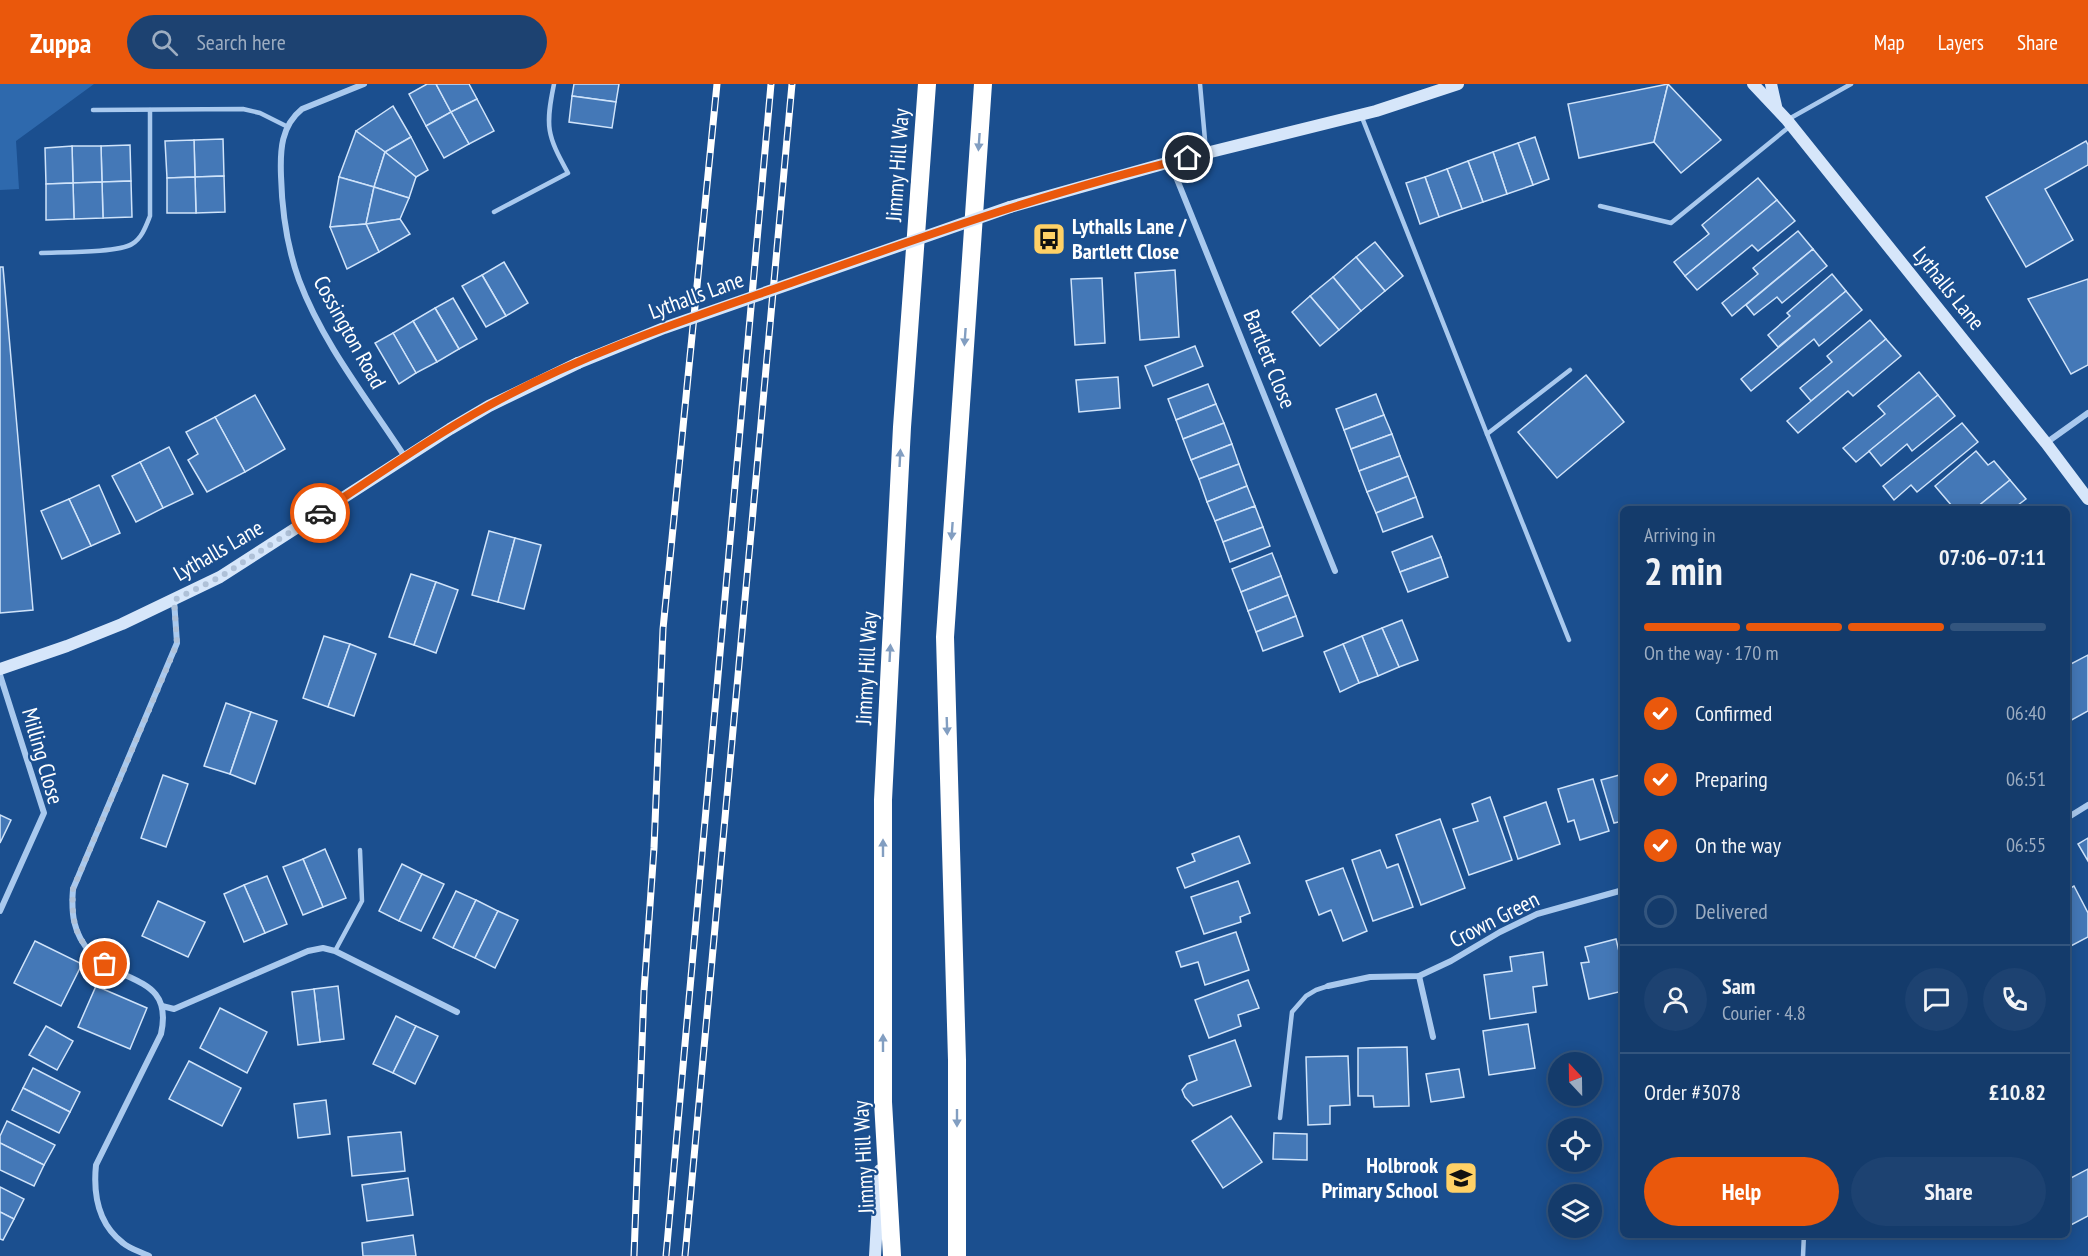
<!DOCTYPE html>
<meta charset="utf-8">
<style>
body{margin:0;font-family:"PT Sans Narrow",sans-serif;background:#1d4271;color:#f1f3f6;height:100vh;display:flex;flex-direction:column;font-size:22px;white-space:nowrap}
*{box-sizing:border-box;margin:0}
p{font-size:20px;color:#9dadc1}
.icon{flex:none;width:33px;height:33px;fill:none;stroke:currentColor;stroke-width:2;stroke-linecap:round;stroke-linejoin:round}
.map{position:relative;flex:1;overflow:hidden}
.drawer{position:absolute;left:1620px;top:422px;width:450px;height:732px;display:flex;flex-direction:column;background:#143b6b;border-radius:9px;box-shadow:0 3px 15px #0003,0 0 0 2px #33557e}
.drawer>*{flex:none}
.needle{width:39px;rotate:338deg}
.buttons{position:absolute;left:1548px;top:968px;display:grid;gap:12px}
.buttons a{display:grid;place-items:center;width:54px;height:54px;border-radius:50%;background:#143b6b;box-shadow:0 3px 15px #0003,0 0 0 2px #33557e;font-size:30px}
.pin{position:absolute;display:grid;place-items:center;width:51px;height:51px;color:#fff;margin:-26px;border:3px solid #fff;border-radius:50%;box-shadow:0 2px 6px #0007}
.courier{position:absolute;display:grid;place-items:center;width:60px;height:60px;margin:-30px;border:4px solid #ea580c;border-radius:50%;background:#fff;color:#222;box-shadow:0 2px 8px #0007}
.head em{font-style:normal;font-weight:700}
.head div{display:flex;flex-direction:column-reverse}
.head{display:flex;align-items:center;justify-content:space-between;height:102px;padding:0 24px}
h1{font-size:39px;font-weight:700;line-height:45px}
.bar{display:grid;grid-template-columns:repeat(4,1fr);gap:9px 6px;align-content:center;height:72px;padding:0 24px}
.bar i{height:8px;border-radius:4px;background:#33557e}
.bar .current{background:#ea580c}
.bar p{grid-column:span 4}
.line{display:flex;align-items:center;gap:15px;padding:0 24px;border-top:2px solid #33557e}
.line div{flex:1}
.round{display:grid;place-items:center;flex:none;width:63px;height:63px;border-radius:32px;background:#1d4271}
ol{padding:0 24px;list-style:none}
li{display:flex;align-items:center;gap:18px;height:66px}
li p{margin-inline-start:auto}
li .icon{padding:6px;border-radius:50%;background:#ea580c;color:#fff;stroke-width:4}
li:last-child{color:#9dadc1}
li i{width:33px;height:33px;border:3px solid #33557e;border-radius:50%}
.primary-button{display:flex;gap:12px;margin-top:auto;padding:12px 24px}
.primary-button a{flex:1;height:69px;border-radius:36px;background:#ea580c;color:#fff;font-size:24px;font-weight:700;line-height:69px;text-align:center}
.primary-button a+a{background:#1d4271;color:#f1f3f6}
header{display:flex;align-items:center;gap:36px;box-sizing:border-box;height:84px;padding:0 30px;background:#ea580c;color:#fff}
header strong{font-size:28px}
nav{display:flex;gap:33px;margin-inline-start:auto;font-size:21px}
.search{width:420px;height:54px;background:#1d4271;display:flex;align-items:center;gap:15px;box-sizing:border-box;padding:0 21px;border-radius:33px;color:#9dadc1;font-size:22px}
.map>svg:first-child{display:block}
.green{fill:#2e69ad}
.building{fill:#4478b7;stroke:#cfe3fa;stroke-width:1.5}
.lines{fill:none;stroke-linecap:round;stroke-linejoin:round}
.lane{stroke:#a9c9ee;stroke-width:4.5}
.street{stroke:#a9c9ee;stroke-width:6}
.secondary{stroke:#d6e6fa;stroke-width:12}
.highway{stroke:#fff;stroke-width:18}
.rail-casing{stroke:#fff;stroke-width:7}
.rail{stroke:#1b4f8f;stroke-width:4.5;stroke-dasharray:14;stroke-linecap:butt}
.secondary-bridge{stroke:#d6e6fa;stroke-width:12}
.oneway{fill:#829ec1}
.done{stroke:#afc1d8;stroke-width:6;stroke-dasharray:0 10.8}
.route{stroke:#ea580c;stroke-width:8}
.labels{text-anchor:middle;stroke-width:4.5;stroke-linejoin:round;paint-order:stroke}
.street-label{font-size:22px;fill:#fff;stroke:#1b4f8f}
.poi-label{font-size:22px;font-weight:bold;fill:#fff;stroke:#1b4f8f;text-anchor:start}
</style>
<header>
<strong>Zuppa</strong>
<div class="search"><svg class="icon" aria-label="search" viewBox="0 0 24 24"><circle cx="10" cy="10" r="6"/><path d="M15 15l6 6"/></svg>Search here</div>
<nav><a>Map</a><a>Layers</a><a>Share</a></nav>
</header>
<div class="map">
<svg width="2088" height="1172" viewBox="0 0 2088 1172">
<rect width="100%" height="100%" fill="#1b4f8f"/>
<!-- green -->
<polygon class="green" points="0,0 94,0 16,57 19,105 0,106"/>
<!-- building -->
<g class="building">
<polygon points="427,0 436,0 451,28 426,42 409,10"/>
<polygon points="436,0 469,0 477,15 451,28"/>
<polygon points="574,0 619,0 616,18 572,12"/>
<polygon points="1668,0 1654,58 1579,74 1568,20"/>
<polygon points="1668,0 1721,56 1681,89 1654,58"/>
<polygon points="572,12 616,18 612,44 569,38"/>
<polygon points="477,15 494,47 469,60 451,28"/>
<polygon points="393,22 411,53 385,68 356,47"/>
<polygon points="451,28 469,60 444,74 426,42"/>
<polygon points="356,47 385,68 374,103 339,93"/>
<polygon points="411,53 428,86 416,93 385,68"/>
<polygon points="1535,53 1549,95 1533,101 1518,59"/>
<polygon points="223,55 224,92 195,93 194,56"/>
<polygon points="194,56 195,93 167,94 165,57"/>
<polygon points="2086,57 2088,61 2088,81 2045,105 2073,156 2026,183 1986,113"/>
<polygon points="1518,59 1533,101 1507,110 1493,68"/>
<polygon points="130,61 131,97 102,98 101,62"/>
<polygon points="72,62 101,62 102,98 73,99"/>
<polygon points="72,62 73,99 46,100 45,64"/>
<polygon points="385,68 416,93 409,114 374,103"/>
<polygon points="1493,68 1507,110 1483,118 1468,77"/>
<polygon points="1468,77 1483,118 1462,125 1447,85"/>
<polygon points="1447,85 1462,125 1439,133 1425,93"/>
<polygon points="224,92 225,128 196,129 195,93"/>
<polygon points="195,93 196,129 167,129 167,94"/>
<polygon points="339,93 374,103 366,140 330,143"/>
<polygon points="1425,93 1439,133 1420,140 1406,99"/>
<polygon points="1758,94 1777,116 1685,192 1674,178 1709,150 1702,141"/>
<polygon points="131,97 132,133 103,134 102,98"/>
<polygon points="102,98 103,134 74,135 73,99"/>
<polygon points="73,99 74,135 46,136 46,100"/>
<polygon points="374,103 409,114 400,135 366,140"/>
<polygon points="1777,116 1795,137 1758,167 1752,161 1697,206 1685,192"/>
<polygon points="400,135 410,150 379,168 366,140"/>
<polygon points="366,140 379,168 347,185 330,143"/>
<polygon points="1798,147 1813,165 1732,232 1722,219 1758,190 1753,184"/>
<polygon points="1375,158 1403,192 1385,207 1356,173"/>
<polygon points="1813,165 1827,182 1782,219 1777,213 1754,231 1746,221"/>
<polygon points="1356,173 1385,207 1361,227 1333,193"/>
<polygon points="504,178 528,219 506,232 482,191"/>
<polygon points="0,183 3,183 33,526 0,529"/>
<polygon points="1175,186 1179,253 1140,256 1135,189"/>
<polygon points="1832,190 1846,207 1778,263 1768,251 1790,232 1787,229"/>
<polygon points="482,191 506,232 486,243 462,202"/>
<polygon points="1333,193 1361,227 1339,246 1310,212"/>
<polygon points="1102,194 1105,259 1075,261 1071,195"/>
<polygon points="2088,195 2088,281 2071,290 2028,215"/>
<polygon points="1846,207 1862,226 1819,262 1814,255 1751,307 1741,295"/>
<polygon points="1310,212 1339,246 1320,262 1292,228"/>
<polygon points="453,214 477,255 459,265 435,224"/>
<polygon points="435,224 459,265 437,278 413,237"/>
<polygon points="1870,236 1886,255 1811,317 1800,304 1832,278 1827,272"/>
<polygon points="413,237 437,278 416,289 393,249"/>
<polygon points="393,249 416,289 399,300 375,259"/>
<polygon points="1886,255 1901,272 1853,312 1848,307 1798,349 1787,337"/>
<polygon points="1195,262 1203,282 1153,302 1145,282"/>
<polygon points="1919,288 1938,311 1856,378 1843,364 1885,330 1878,322"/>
<polygon points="1586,291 1624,338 1557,394 1518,348"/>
<polygon points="1118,293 1120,324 1079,328 1076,296"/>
<polygon points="1208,300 1216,320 1176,336 1168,315"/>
<polygon points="1376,310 1384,331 1344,346 1336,325"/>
<polygon points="255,311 285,365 245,388 215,333"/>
<polygon points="1938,311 1955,332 1912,367 1907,360 1881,382 1869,367"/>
<polygon points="1216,320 1224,339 1183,355 1176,336"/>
<polygon points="1384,331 1392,350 1351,365 1344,346"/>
<polygon points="215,333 245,388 207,408 188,376 198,370 186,348"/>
<polygon points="1224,339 1232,360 1191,376 1183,355"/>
<polygon points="1962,339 1978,358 1917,408 1911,401 1894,416 1883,402"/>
<polygon points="1392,350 1400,372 1359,387 1351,365"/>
<polygon points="1232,360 1239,380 1199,395 1191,376"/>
<polygon points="169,363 193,410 163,424 140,378"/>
<polygon points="1976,367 1988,381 1994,377 2010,396 1976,424 1950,424 1952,422 1935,402"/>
<polygon points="1400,372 1408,392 1367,408 1359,387"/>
<polygon points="140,378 163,424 136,438 112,392"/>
<polygon points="1239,380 1247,402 1207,418 1199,395"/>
<polygon points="1408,392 1416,413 1376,429 1367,408"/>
<polygon points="2010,396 2026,415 2014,424 1976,424"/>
<polygon points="99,401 120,449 91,462 69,415"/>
<polygon points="1247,402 1255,422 1215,437 1207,418"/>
<polygon points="1416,413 1423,433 1383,448 1376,429"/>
<polygon points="69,415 91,462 62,475 41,427"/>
<polygon points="1255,422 1263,443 1223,458 1215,437"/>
<polygon points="1263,443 1270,462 1230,478 1223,458"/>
<polygon points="489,447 515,454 498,518 472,511"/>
<polygon points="1432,452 1441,473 1400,488 1392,468"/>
<polygon points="515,454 541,461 524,525 498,518"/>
<polygon points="1272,469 1281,492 1241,508 1232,485"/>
<polygon points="1441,473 1448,493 1408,508 1400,488"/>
<polygon points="411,490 436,498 414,561 389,553"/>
<polygon points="1281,492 1288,511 1248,527 1241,508"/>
<polygon points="436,498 458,506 436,569 414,561"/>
<polygon points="1288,511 1296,532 1256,548 1248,527"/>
<polygon points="1296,532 1303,552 1263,567 1256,548"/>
<polygon points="1402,536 1418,576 1399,583 1382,544"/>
<polygon points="1382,544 1399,583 1378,592 1362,552"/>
<polygon points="324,552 350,560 328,623 303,614"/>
<polygon points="1362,552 1378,592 1359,599 1343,560"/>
<polygon points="350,560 376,570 354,632 328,623"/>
<polygon points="1343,560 1359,599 1340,608 1324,568"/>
<polygon points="2088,571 2088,627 2068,638 2067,582"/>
<polygon points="226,619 251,628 230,690 204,682"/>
<polygon points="251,628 277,637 255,700 230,690"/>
<polygon points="1623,690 1623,737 1614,739 1601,696"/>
<polygon points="163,691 188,700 166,763 141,754"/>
<polygon points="1593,695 1609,747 1580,756 1574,736 1568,738 1558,705"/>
<polygon points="1490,713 1512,776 1469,791 1453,745 1478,737 1472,720"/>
<polygon points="1546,718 1560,760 1518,775 1504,733"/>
<polygon points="0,731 11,736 0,759"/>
<polygon points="1440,735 1465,804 1421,821 1396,751"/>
<polygon points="1239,752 1250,779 1185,804 1177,784 1195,777 1192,770"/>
<polygon points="2088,754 2088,777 2078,760"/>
<polygon points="325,765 346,814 323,823 303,775"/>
<polygon points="1380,766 1387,784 1398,780 1413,823 1373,837 1352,776"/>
<polygon points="303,775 323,823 303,831 283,783"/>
<polygon points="402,780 422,790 399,837 379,827"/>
<polygon points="1343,784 1367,847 1343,857 1331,826 1319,831 1306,797"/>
<polygon points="422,790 444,800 421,847 399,837"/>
<polygon points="267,792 287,840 265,849 244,801"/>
<polygon points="1238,797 1250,829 1240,833 1241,838 1204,850 1191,813"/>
<polygon points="244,801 265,849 244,858 224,810"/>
<polygon points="2074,802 2088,829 2088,853 2067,864 2067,806"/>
<polygon points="456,807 476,816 453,864 433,854"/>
<polygon points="476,816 498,827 475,874 453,864"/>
<polygon points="158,817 205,838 188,873 142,852"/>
<polygon points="498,827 518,836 495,884 475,874"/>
<polygon points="1236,848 1249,886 1205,901 1198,878 1181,883 1176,868"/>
<polygon points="1616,855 1623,884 1623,907 1589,915 1581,879 1589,878 1585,863"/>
<polygon points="35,857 82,880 61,922 14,899"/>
<polygon points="1543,868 1547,901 1533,903 1536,928 1490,935 1484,891 1512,887 1510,873"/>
<polygon points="1248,896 1259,924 1238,931 1241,942 1209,954 1195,916"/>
<polygon points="96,902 147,924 130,965 78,943"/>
<polygon points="338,902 344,955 320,958 314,905"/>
<polygon points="314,905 320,958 298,961 292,908"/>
<polygon points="220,924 267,948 247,989 200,964"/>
<polygon points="396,932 416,942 393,989 373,980"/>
<polygon points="1528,940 1535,984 1489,991 1483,947"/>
<polygon points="46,942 73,957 57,986 29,971"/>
<polygon points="416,942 438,952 415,1000 393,989"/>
<polygon points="1235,956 1251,1002 1193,1022 1185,1013 1182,1006 1187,1000 1197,996 1189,972"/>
<polygon points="1407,963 1409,1022 1374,1023 1373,1012 1358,1012 1358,964"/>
<polygon points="1348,972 1350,1021 1330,1022 1330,1040 1308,1041 1306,973"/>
<polygon points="189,977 241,1004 222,1042 169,1015"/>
<polygon points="33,984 80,1008 70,1028 23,1004"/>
<polygon points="1459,985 1464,1013 1431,1018 1426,990"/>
<polygon points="23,1004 70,1028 59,1049 12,1026"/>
<polygon points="326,1016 330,1050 298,1054 294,1020"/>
<polygon points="1231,1032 1262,1078 1223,1104 1192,1057"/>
<polygon points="7,1037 55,1061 44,1081 0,1059 0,1052"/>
<polygon points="401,1048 405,1087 352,1092 348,1053"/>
<polygon points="1274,1049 1307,1050 1307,1076 1273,1075"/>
<polygon points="0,1059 44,1081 34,1102 0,1086"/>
<polygon points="2088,1085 2088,1132 2067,1143 2067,1096"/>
<polygon points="408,1094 413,1131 367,1137 362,1101"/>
<polygon points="0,1103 24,1115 14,1135 0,1128"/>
<polygon points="0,1128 14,1135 3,1156 0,1155"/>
<polygon points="413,1151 416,1172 363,1172 362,1159"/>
</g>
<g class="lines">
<!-- lane -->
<g class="lane">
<polyline points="1200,0 1206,67"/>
<polyline points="93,26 243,25 260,29 286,42"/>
<polyline points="1361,31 1487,350 1570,286"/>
<polyline points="1787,36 1851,0"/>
<polyline points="1600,122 1671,139 1789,43"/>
<path d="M494,128L568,89C547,51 545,43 554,0"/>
<path d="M41,169C61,168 118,169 132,160C142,154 146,142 150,132V26"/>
<polyline points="1487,350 1569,556"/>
<polyline points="335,867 362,817 360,766"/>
<polyline points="1280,1034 1292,928 1306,912 1316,906 1328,902"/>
<polyline points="1803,1172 1804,1150"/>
</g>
<!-- street -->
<g class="street">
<path d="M364,0L302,25C281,42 280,66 281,92C282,127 287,163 299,196C323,260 368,316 405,373"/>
<polyline points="1170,78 1335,487"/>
<polyline points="2046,359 2088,329"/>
<polyline points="0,591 44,729 0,827"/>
<polyline points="2067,734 2088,721"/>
<polyline points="1419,892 1433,953"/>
<polyline points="1328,902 1370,893 1419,892 1451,877 1500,848 1537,830 1623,806"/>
<polyline points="162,922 174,925 308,867 323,864 335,867 457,928"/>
<path d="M149,1172C141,1168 130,1165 123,1159C98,1140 93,1111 96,1081L161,950C174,891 121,901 91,869C73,850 71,829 73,805L177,559L174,516"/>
</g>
<!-- secondary -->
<g class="secondary">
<polyline points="1753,0 1787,36 2046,359 2088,415"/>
<polyline points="1771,0 1776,22"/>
<polyline points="1010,123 1170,78 1376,27 1458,0"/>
<polyline points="0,585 67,562 122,540 220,493 450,345 489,322 578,279"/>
<polyline points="875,1172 880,1086"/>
</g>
<!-- highway -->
<g class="highway">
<polyline points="892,1172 883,1018 883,716 902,343 927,0"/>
<polyline points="957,1172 957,976 945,553 983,0"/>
</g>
<!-- rail casing -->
<g class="rail-casing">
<g id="rail">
<polyline points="634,1172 644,907 654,764 663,545 717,0"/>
<polyline points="666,1172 771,0"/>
<polyline points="685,1172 792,0"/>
</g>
</g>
<!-- rail -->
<use href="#rail" class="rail"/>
<!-- secondary-bridge -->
<polyline class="secondary-bridge" points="578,279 664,244 1010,123"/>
</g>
<!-- one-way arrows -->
<defs><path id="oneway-solid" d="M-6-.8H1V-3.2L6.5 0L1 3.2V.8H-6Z" transform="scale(1.5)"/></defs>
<g class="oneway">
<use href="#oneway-solid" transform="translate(979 58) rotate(94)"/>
<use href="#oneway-solid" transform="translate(965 253) rotate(94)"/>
<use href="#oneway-solid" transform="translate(900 374) rotate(-87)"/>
<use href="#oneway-solid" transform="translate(952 447) rotate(94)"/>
<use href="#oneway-solid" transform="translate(890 569) rotate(-87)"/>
<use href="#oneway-solid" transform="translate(947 642) rotate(88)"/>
<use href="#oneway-solid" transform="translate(883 764) rotate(-90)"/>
<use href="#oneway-solid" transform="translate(883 959) rotate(-90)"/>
<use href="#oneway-solid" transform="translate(957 1034) rotate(90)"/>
</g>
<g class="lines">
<!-- done -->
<path class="done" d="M105,880C76,859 71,840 73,805L177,560L174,516L220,493L320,429"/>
<!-- route -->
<path class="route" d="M320,429C375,393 430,354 488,322C583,269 688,235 791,199C922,153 1053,106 1188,74"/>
</g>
<!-- icons -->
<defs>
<g id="bus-square" transform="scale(1.725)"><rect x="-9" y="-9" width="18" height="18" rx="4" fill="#ffd166" stroke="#1b4f8f"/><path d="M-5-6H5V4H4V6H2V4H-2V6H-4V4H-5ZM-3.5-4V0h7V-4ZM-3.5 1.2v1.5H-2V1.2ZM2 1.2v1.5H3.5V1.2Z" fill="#111"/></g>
<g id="school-square" transform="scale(1.725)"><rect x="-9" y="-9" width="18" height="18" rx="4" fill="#ffd166" stroke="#1b4f8f"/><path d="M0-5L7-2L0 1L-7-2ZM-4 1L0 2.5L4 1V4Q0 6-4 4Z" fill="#111"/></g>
</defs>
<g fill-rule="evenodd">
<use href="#bus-square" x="1049" y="155"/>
<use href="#school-square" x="1461" y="1094"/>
</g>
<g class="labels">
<!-- street labels -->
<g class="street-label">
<text transform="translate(897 81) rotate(-86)" y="8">Jimmy Hill Way</text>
<text transform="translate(1949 204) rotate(51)" y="8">Lythalls Lane</text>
<text transform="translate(696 211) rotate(-20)" y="8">Lythalls Lane</text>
<text transform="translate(350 248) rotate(61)" y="8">Cossington Road</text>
<text transform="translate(1270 275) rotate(68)" y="8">Bartlett Close</text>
<text transform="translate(218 466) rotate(-30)" y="8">Lythalls Lane</text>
<text transform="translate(866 584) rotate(-87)" y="8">Jimmy Hill Way</text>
<text transform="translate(43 672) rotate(74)" y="8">Milling Close</text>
<text transform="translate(1494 835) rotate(-27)" y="8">Crown Green</text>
<text transform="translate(863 1073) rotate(-93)" y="8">Jimmy Hill Way</text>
</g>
<!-- poi labels -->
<g class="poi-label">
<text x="1072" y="150">Lythalls Lane /<tspan x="1072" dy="25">Bartlett Close</tspan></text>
<text x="1438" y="1089" text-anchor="end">Holbrook<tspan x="1438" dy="25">Primary School</tspan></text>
</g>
</g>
</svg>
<div class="buttons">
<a><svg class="needle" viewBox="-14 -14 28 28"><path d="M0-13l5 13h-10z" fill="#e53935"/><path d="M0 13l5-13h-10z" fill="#9dadc1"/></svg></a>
<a><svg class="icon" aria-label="locate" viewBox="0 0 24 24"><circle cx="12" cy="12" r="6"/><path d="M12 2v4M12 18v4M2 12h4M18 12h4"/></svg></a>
<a><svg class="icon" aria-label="layers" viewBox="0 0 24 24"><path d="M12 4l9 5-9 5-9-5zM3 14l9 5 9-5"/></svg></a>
</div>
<div class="pin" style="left:105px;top:880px;background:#ea580c"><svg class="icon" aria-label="bag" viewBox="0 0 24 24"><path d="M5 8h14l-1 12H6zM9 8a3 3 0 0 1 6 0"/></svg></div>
<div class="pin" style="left:1188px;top:74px;background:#1f2937"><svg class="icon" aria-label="home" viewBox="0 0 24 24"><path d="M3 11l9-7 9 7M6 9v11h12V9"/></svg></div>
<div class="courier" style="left:320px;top:429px"><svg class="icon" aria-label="car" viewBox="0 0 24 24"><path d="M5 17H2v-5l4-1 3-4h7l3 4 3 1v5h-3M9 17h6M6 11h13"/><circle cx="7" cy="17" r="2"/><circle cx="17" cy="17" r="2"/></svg></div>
<section class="drawer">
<div class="head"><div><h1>2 min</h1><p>Arriving in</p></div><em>07:06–07:11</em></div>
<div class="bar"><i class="current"></i><i class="current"></i><i class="current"></i><i></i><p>On the way · 170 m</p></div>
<ol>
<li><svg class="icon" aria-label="check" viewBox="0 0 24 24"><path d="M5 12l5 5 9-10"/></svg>Confirmed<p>06:40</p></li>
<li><svg class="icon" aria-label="check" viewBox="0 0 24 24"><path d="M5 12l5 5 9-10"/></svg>Preparing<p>06:51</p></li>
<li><svg class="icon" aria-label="check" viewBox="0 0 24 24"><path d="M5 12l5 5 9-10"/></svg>On the way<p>06:55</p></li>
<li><i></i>Delivered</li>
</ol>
<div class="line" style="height:108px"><a class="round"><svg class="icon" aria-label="person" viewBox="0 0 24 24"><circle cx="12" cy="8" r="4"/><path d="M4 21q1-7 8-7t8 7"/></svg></a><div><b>Sam</b><p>Courier · 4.8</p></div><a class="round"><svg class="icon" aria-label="chat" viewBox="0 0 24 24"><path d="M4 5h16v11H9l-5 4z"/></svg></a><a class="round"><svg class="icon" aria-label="phone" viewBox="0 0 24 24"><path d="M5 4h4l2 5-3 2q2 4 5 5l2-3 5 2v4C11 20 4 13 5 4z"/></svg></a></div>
<div class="line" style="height:78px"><div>Order #3078</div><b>£10.82</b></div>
<div class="primary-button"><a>Help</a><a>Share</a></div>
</section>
</div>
